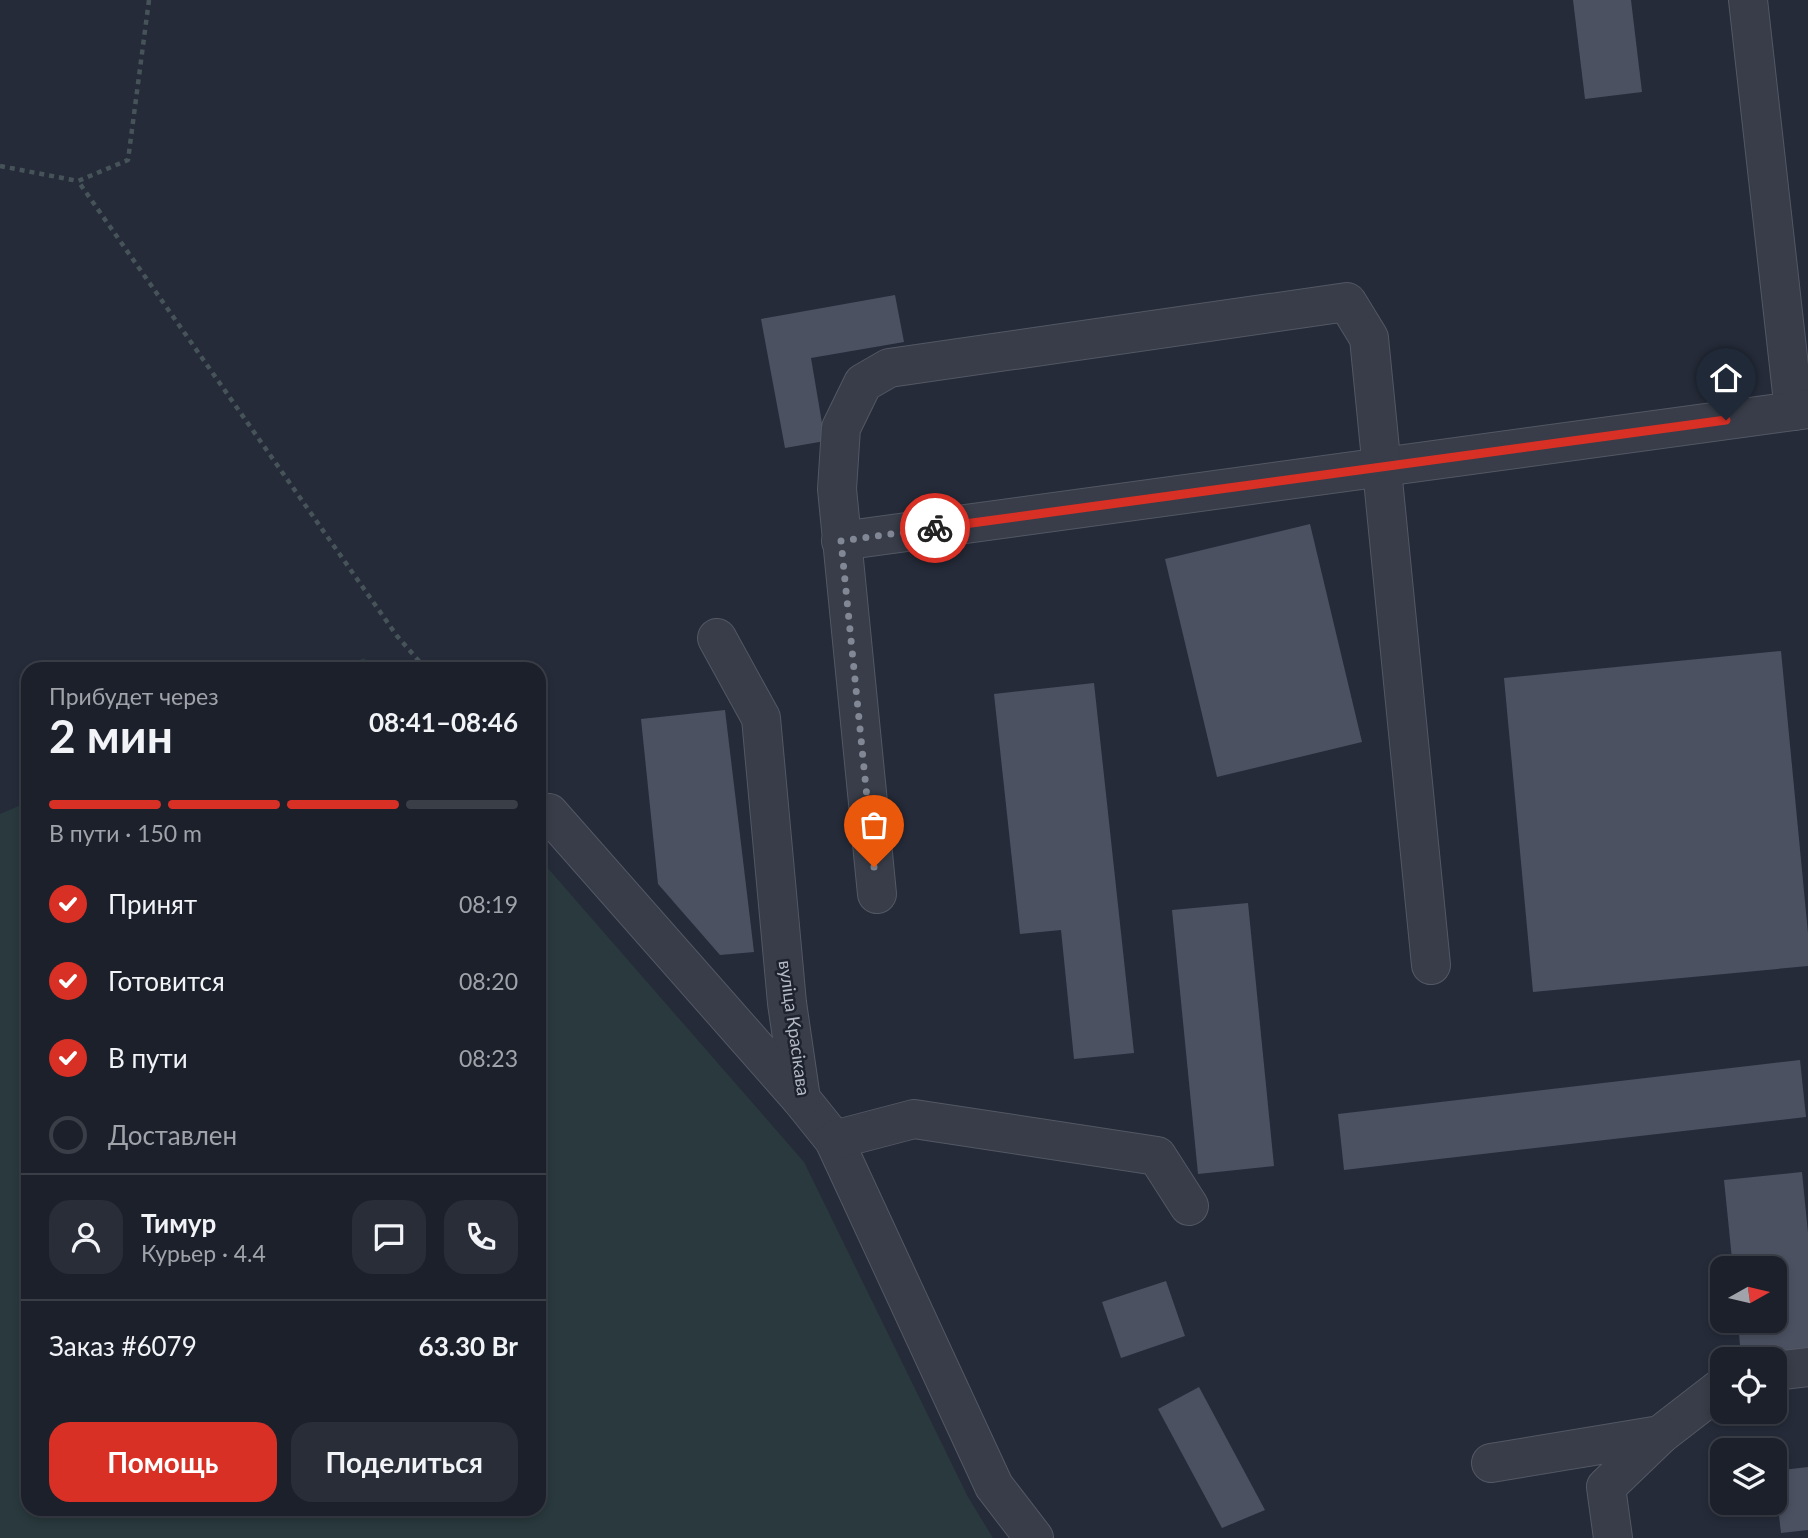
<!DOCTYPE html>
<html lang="ru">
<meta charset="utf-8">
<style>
body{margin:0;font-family:Lato,sans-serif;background:#292d37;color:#f1f3f6;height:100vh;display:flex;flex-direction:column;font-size:26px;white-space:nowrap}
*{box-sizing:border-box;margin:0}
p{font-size:23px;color:#a0a3a9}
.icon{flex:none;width:38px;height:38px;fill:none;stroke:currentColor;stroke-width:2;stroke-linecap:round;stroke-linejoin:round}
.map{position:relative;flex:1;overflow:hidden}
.panel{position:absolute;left:21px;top:662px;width:525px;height:854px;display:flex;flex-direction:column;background:#1c202b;border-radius:21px;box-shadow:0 4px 10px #0003,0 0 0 2px #3a3e47}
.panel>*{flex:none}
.needle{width:46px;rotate:82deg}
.tools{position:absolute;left:1710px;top:1256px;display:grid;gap:14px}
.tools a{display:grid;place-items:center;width:77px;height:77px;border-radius:14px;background:#1c202b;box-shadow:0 4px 10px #0003,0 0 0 2px #3a3e47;font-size:35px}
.pin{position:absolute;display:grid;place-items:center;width:60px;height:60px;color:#fff;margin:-72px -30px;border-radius:50% 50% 50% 0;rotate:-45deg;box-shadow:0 0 7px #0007}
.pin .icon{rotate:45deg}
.courier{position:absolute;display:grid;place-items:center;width:70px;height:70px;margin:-35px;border:5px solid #d93025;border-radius:50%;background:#fff;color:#222;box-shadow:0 2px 9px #0007}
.head em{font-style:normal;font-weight:700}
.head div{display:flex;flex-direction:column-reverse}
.head{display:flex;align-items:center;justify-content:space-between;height:119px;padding:0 28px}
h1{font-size:46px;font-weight:700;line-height:52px}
.bar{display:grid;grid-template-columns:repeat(4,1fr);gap:10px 7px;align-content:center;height:84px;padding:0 28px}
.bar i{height:9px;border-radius:5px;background:#3a3e47}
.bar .on{background:#d93025}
.bar p{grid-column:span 4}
.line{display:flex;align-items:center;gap:18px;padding:0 28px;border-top:2px solid #3a3e47}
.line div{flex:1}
.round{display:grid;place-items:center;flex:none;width:74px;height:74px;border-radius:21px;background:#292d37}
ol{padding:0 28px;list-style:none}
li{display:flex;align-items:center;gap:21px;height:77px}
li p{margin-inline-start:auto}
li .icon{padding:7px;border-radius:50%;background:#d93025;color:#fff;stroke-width:4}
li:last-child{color:#a0a3a9}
li i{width:38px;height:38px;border:4px solid #3a3e47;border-radius:50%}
.primary-button{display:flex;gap:14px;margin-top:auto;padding:14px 28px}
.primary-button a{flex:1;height:80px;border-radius:21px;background:#d93025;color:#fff;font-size:28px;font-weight:700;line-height:80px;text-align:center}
.primary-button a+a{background:#292d37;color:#f1f3f6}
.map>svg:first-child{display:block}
.green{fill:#29393d}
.building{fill:#4b5161}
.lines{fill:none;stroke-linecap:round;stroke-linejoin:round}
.minor-casing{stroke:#535864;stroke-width:40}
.path{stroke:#465459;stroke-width:4.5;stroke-dasharray:5 5;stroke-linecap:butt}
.minor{stroke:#383d49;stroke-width:38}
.done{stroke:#818794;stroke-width:7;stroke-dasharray:0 12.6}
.route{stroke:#d93025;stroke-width:9}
.labels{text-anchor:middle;stroke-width:5;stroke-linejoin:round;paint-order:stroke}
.street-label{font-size:18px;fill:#b3b8c5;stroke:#1d222e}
</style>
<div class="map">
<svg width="1808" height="1538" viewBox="0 0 1808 1538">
<rect width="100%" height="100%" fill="#252b39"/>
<!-- green -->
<g class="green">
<polygon points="364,658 373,668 339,668"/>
<polygon points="28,802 28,1508 539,1508 539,858 804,1162 968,1497 993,1538 0,1538 0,814"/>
</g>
<!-- building -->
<g class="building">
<polygon points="1573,0 1631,0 1642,92 1585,99"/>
<polygon points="895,295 904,342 811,358 825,441 785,448 761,319"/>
<polygon points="1310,524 1362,742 1217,777 1165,559"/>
<polygon points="1781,651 1808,933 1808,966 1533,992 1504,678"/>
<polygon points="1094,683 1134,1053 1074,1059 1061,930 1020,934 994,694"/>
<polygon points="725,710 754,952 720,955 658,884 641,719"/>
<polygon points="1248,903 1274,1166 1198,1174 1172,910"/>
<polygon points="1800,1060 1806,1117 1344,1170 1338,1114"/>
<polygon points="1802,1172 1808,1233 1808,1351 1741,1358 1738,1321 1774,1321 1774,1269 1733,1269 1724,1180"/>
<polygon points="1166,1281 1185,1336 1121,1358 1102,1302"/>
<polygon points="1199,1387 1265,1510 1222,1528 1158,1409"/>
<polygon points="1808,1467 1808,1530 1781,1533 1774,1471"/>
</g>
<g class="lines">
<!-- minor casing -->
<g class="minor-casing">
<g id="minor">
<polyline points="1748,0 1794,411"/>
<polyline points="841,541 1808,409"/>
<polyline points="717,638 761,718 787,1003 801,1099 834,1140 994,1486 1034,1538"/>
<polyline points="549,813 801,1099"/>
<polyline points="877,894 837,489 841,428 863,383 889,368 1347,302 1369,338 1431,965"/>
<polyline points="834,1140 914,1119 1157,1156 1189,1206"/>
<polyline points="1774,1371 1808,1367"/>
<polyline points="1491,1463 1660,1435 1722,1387"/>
<polyline points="1613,1538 1606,1487 1660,1435"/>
</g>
</g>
<!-- path -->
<g class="path">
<polyline points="149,0 128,160 78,181 397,636 425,668"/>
<polyline points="0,166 78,181"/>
</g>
<!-- minor -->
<use href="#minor" class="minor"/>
</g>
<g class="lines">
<!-- done -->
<polyline class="done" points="874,867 841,541 935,528"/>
<!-- route -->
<polyline class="route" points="935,528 1726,420"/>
</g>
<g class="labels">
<!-- street labels -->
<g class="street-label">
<text transform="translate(794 1028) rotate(82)" y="6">вуліца Красікава</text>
</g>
</g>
</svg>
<div class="tools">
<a><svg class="needle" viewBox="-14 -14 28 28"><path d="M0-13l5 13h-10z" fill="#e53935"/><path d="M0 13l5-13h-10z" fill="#a0a3a9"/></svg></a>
<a><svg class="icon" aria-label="locate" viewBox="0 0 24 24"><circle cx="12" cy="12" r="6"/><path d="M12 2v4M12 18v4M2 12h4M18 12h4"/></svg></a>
<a><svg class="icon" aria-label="layers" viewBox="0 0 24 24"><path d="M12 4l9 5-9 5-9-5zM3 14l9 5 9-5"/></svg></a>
</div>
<div class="pin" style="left:874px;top:867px;background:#ea580c"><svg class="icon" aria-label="bag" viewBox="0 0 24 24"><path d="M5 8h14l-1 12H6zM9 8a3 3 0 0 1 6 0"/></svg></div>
<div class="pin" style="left:1726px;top:420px;background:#1f2937"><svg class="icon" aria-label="home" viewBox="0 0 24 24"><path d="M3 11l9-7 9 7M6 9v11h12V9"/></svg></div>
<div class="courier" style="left:935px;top:528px"><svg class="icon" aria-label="bike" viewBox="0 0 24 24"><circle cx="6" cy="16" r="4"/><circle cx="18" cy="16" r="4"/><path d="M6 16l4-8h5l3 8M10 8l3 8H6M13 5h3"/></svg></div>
<section class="panel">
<div class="head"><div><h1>2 мин</h1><p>Прибудет через</p></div><em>08:41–08:46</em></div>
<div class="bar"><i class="on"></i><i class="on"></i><i class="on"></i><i></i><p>В пути · 150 m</p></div>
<ol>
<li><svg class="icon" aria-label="check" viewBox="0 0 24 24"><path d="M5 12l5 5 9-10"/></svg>Принят<p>08:19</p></li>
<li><svg class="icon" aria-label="check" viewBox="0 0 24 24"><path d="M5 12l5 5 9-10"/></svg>Готовится<p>08:20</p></li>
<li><svg class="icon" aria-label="check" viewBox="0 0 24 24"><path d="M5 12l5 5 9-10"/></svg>В пути<p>08:23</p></li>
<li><i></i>Доставлен</li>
</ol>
<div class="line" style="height:126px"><a class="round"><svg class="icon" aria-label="person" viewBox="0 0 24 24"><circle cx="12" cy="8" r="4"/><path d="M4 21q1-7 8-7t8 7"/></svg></a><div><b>Тимур</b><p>Курьер · 4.4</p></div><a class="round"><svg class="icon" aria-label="chat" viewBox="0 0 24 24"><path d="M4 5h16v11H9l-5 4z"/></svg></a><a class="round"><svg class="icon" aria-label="phone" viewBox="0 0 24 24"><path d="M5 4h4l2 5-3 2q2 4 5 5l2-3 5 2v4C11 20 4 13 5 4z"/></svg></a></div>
<div class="line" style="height:91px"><div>Заказ #6079</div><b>63.30 Br</b></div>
<div class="primary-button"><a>Помощь</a><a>Поделиться</a></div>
</section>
</div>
